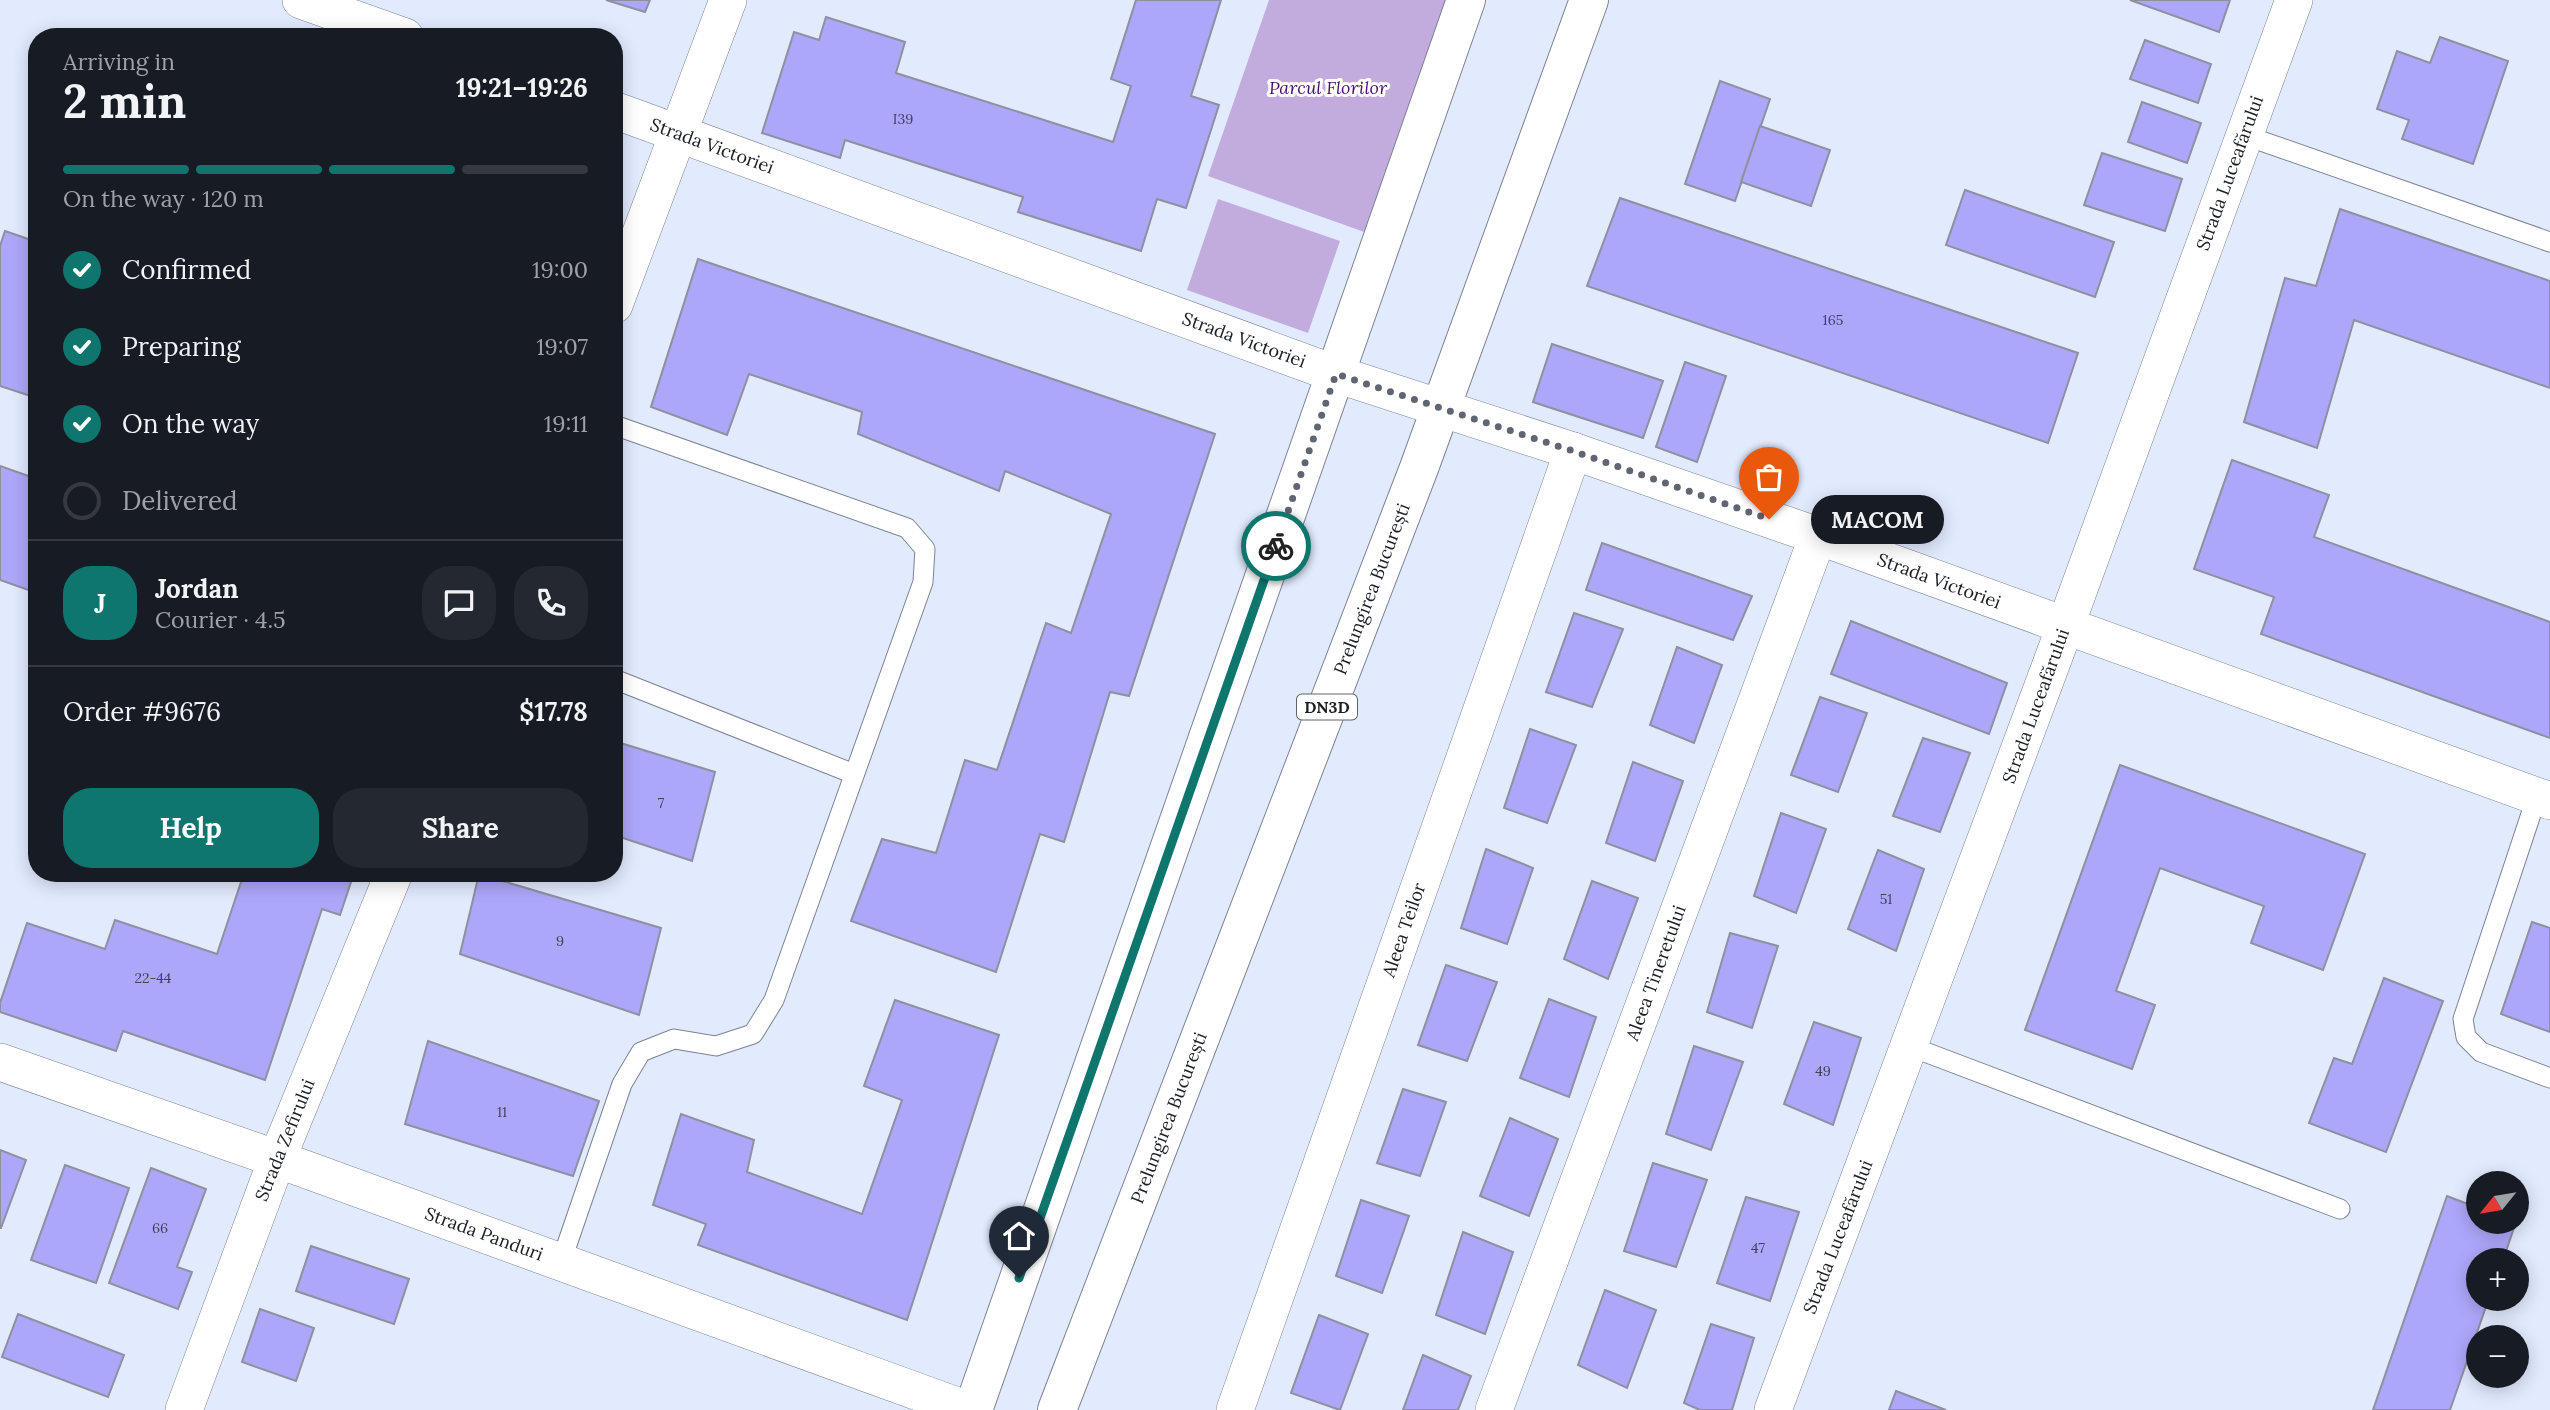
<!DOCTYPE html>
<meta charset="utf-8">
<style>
body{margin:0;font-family:Lora,serif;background:#242831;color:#f1f3f6;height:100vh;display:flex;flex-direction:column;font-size:26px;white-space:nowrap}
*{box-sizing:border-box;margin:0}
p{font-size:23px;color:#9ea1a6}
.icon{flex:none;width:38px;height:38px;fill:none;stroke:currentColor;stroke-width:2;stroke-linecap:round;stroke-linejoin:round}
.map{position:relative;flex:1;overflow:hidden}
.drawer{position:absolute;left:28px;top:28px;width:595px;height:854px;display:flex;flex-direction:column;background:#171b24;border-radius:28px;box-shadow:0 4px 18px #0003}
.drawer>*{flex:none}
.needle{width:46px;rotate:240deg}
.controls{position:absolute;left:2466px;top:1171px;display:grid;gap:14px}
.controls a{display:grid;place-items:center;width:63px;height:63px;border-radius:50%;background:#171b24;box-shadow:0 4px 18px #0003;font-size:35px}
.pin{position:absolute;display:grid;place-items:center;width:60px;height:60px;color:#fff;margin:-72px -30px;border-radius:50% 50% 50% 0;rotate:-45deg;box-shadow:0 0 7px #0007}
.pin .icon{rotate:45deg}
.courier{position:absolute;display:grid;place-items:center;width:70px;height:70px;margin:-35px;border:5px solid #0f766e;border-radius:50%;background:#fff;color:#222;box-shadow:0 2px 9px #0007}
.bubble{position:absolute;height:49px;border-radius:24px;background:#171b24;box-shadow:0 4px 18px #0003;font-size:23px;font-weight:700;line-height:49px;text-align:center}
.overview em{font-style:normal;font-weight:700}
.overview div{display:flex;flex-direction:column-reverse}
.overview{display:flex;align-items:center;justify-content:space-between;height:119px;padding:0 35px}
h1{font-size:46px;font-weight:700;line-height:52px}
.bar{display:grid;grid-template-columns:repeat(4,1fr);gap:10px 7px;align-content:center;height:84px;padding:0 35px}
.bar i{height:9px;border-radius:5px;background:#363941}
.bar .active{background:#0f766e}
.bar p{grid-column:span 4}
.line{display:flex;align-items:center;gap:18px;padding:0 35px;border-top:2px solid #363941}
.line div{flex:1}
.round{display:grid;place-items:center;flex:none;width:74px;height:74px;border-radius:28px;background:#242831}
ol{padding:0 35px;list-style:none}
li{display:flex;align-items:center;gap:21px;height:77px}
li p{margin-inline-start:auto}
li .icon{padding:7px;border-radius:50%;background:#0f766e;color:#fff;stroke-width:4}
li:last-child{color:#9ea1a6}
li i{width:38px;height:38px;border:4px solid #363941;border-radius:50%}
.action{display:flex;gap:14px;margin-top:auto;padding:14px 35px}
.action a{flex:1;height:80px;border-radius:28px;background:#0f766e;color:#fff;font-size:28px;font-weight:700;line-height:80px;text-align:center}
.action a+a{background:#242831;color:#f1f3f6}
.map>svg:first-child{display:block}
.green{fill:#c2acde}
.building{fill:#ada7fa;stroke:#8f8fa2;stroke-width:2}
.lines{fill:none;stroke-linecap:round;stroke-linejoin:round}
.lane-casing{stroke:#7d8395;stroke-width:21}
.street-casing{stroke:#7d8395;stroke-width:38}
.primary-casing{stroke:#7d8395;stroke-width:40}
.lane{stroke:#fff;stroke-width:19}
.street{stroke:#fff;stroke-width:37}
.primary{stroke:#fff;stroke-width:38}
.done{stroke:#616571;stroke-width:7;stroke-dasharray:0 12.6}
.route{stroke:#0f766e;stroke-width:9}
.labels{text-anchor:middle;stroke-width:6;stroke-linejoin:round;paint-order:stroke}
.number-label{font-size:14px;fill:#40405a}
.shield{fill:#fff;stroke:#5f6266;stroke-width:2}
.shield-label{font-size:16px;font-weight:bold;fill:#1b1e25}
.park-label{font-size:18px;font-style:italic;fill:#47116f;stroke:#fff}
.street-label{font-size:18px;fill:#1b1e25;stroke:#fff}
</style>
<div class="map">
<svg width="2550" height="1410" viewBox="0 0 2550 1410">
<rect width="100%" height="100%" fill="#e2eafe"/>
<!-- green -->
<g class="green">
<polygon points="1269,0 1449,0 1367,233 1208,176"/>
<polygon points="1218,199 1340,241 1308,333 1187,290"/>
</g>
<!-- building -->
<g class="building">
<polygon points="606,0 650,0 645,12"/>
<polygon points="1136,0 1221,0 1191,96 1219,105 1186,208 1157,199 1141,251 1018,212 1023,197 845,140 840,158 762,133 794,32 819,40 826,17 905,42 896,73 1113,142 1131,86 1111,79"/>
<polygon points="2130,0 2230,0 2219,32"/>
<polygon points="2440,37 2508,61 2473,164 2402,139 2409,120 2377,109 2397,51 2430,63"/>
<polygon points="2145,40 2211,64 2198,103 2130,79"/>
<polygon points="1720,81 1770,99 1735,201 1685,184"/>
<polygon points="2142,102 2201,123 2187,163 2128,142"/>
<polygon points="1760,126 1830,150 1811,206 1741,182"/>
<polygon points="2102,153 2182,179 2165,231 2084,205"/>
<polygon points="1965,190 2114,242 2095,297 1946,245"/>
<polygon points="1620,198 2078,353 2048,443 1587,286"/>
<polygon points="2340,209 2550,281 2550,388 2354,320 2317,448 2244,422 2285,278 2316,286"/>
<polygon points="5,231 37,242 37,398 0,386 0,246"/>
<polygon points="698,259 1215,434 1129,696 1110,692 1064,842 1040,834 996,972 851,921 882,839 936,853 965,760 997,770 1046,623 1071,633 1111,514 1005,471 999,491 858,434 862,412 749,374 727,435 651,407"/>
<polygon points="1552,344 1663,381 1643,438 1533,402"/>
<polygon points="1685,362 1726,376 1697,462 1656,447"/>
<polygon points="2232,460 2329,495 2314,537 2550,622 2550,738 2261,634 2274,597 2194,569"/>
<polygon points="0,466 37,479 37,593 0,580"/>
<polygon points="1602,543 1752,596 1733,640 1586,590"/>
<polygon points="1574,613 1623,629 1592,707 1546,692"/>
<polygon points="1851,621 2007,683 1989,734 1831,674"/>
<polygon points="1677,647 1722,665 1694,743 1650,725"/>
<polygon points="1820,697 1867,713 1838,792 1791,775"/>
<polygon points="1530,729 1576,745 1547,823 1504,808"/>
<polygon points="1923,738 1970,753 1940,832 1893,816"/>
<polygon points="614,741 715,772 692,861 614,835"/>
<polygon points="1633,762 1683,781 1655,861 1606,843"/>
<polygon points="2120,765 2365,854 2323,970 2251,943 2264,906 2160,868 2116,991 2155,1005 2132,1069 2025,1030"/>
<polygon points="1781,813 1826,829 1796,913 1754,896"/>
<polygon points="1486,849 1533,868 1507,944 1461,928"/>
<polygon points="1878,850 1924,869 1896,951 1848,929"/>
<polygon points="244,873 354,873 340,915 322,909 265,1080 123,1031 116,1051 0,1012 0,1003 27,923 105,949 115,920 217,954"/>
<polygon points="479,874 661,928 639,1015 460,954"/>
<polygon points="1592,881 1638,898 1608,979 1564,959"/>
<polygon points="2532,922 2550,928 2550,1032 2501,1014"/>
<polygon points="1730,933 1778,946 1752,1028 1707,1012"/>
<polygon points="1446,965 1497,982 1467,1061 1418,1045"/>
<polygon points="2384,978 2443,1001 2386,1152 2309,1123 2334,1058 2352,1064"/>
<polygon points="1549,999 1596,1017 1569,1097 1520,1078"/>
<polygon points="895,1000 999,1035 907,1320 698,1245 706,1224 653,1205 681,1114 754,1140 747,1172 862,1214 902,1100 864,1086"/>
<polygon points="1814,1022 1861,1038 1833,1125 1784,1104"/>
<polygon points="428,1041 599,1101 573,1176 405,1124"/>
<polygon points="1694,1046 1743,1062 1711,1150 1666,1134"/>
<polygon points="1403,1089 1446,1102 1420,1176 1377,1163"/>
<polygon points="1510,1118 1558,1139 1529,1216 1480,1196"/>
<polygon points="0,1150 26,1160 1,1228 0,1228"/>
<polygon points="1653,1163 1707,1180 1676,1267 1624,1251"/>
<polygon points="65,1165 129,1188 96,1283 31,1260"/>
<polygon points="151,1168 206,1189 177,1267 192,1272 178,1309 109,1283"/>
<polygon points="2447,1196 2478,1208 2478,1222 2516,1222 2503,1260 2478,1260 2478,1298 2489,1298 2450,1410 2373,1410"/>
<polygon points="1746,1197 1799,1212 1770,1301 1717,1283"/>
<polygon points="1361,1200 1409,1216 1382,1293 1336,1276"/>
<polygon points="1463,1232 1513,1252 1485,1334 1436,1315"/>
<polygon points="311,1246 409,1279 394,1324 296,1291"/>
<polygon points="1605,1290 1656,1310 1627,1388 1578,1365"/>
<polygon points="260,1309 314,1328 296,1381 242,1362"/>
<polygon points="18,1314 124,1355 108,1397 2,1357"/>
<polygon points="1319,1315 1368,1334 1340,1410 1291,1393"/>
<polygon points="1711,1324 1754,1338 1732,1410 1700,1410 1684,1403"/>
<polygon points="1423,1355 1471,1376 1458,1410 1403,1410"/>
<polygon points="1896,1391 1946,1410 1889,1410"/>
</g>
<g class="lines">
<!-- lane casing -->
<g class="lane-casing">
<g id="lane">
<polyline points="2244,135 2550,242"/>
<polyline points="614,679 854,774"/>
<polyline points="2537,796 2463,1019 2466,1037 2481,1052 2550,1078"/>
<polyline points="1909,1046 2340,1209"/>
<polyline points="561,1262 622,1084 641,1052 674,1039 716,1046 753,1034 774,1000 923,582 925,549 907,528 614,425"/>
</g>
</g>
<!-- street casing -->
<g class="street-casing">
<g id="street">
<polyline points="301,0 405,37"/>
<polyline points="614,110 1336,374 1573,451 1818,536 2550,801"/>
<polyline points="614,305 728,0"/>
<polyline points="0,1062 277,1159 968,1410"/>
<polyline points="184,1410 277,1159 394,873"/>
<polyline points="1235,1410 1573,451"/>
<polyline points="1494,1410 1818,536"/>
<polyline points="1773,1410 2065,627 2294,0"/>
</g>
</g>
<!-- primary casing -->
<g class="primary-casing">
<g id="primary">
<polyline points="973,1410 1466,0"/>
<polyline points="1057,1410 1419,468 1589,0"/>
</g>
</g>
<!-- lane -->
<use href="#lane" class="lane"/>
<!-- street -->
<use href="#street" class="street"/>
<!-- primary -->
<use href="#primary" class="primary"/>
</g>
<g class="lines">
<!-- done -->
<polyline class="done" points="1276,546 1336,374 1573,451 1769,519"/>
<!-- route -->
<polyline class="route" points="1019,1278 1276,546"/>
</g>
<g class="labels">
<!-- number labels -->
<g class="number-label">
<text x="903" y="124">I39</text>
<text x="1833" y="325">165</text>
<text x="661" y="808">7</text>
<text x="1886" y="904">51</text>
<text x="560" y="946">9</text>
<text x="153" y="983">22-44</text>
<text x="1823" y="1076">49</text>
<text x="502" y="1117">11</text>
<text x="160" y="1233">66</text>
<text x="1758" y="1253">47</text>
</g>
<!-- shield labels -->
<rect class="shield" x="1297" y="694.5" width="60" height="25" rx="5"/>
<g class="shield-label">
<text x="1327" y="713">DN3D</text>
</g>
<!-- park labels -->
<g class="park-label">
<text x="1328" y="94">Parcul Florilor</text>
</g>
<!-- street labels -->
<g class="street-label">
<text transform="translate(712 146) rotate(20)" y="6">Strada Victoriei</text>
<text transform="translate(2230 173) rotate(-70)" y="6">Strada Luceafărului</text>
<text transform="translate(1244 340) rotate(20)" y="6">Strada Victoriei</text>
<text transform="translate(1939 581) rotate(20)" y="6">Strada Victoriei</text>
<text transform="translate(1372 589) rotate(-69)" y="6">Prelungirea București</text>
<text transform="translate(2036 706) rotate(-70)" y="6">Strada Luceafărului</text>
<text transform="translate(1404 930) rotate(-71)" y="6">Aleea Teilor</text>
<text transform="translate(1656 973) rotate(-70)" y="6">Aleea Tineretului</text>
<text transform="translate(1169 1118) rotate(-69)" y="6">Prelungirea București</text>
<text transform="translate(285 1140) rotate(-68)" y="6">Strada Zefirului</text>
<text transform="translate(484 1234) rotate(20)" y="6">Strada Panduri</text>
<text transform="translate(1838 1237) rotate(-69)" y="6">Strada Luceafărului</text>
</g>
</g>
</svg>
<div class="controls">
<a><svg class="needle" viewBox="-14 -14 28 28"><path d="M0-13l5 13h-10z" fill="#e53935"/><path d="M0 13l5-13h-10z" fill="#9ea1a6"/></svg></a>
<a>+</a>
<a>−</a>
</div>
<div class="pin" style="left:1769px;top:519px;background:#ea580c"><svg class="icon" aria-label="bag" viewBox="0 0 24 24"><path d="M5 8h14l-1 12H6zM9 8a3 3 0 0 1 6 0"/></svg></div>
<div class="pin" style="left:1019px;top:1278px;background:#1f2937"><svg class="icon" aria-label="home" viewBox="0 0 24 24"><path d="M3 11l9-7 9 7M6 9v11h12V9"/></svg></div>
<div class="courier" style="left:1276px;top:546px"><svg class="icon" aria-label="bike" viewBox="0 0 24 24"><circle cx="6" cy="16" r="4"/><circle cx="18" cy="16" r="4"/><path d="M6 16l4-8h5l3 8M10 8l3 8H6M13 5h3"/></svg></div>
<div class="bubble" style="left:1811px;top:495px;width:133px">MACOM</div>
<section class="drawer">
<div class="overview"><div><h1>2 min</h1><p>Arriving in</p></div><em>19:21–19:26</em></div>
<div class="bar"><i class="active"></i><i class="active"></i><i class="active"></i><i></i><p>On the way · 120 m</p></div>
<ol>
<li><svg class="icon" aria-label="check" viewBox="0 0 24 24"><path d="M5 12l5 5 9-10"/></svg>Confirmed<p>19:00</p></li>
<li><svg class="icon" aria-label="check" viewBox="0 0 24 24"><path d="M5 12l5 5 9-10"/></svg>Preparing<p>19:07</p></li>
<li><svg class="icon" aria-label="check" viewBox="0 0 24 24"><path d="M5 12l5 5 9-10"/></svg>On the way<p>19:11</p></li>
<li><i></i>Delivered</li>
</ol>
<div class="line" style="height:126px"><b class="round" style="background:#0f766e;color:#fff">J</b><div><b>Jordan</b><p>Courier · 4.5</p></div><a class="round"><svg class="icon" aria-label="chat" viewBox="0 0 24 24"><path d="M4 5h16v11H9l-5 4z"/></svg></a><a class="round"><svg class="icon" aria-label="phone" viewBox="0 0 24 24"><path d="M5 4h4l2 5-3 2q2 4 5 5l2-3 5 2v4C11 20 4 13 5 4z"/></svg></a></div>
<div class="line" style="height:91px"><div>Order #9676</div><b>$17.78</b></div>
<div class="action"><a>Help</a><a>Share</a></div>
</section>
</div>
